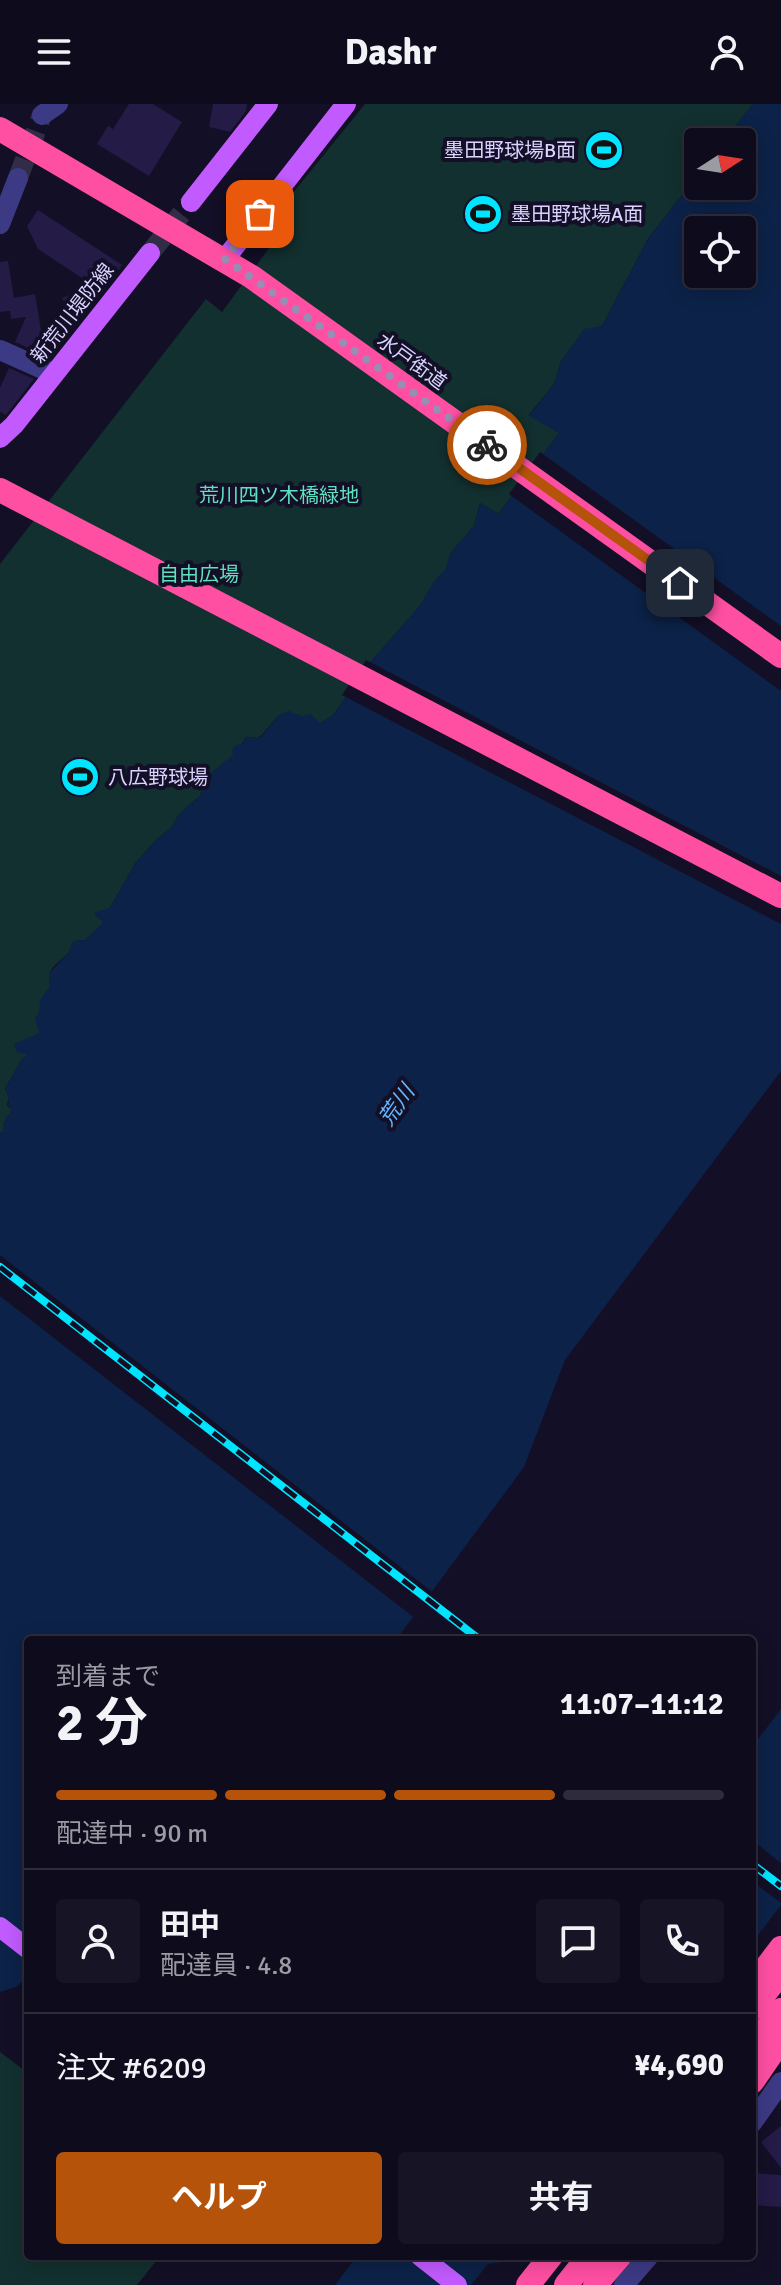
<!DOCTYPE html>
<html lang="ja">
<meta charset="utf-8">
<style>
body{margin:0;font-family:Signika,"Noto Sans JP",sans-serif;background:#171425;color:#f1f3f6;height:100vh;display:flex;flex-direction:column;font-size:30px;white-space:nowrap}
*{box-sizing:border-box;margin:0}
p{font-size:26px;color:#9b9ba3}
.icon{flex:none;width:44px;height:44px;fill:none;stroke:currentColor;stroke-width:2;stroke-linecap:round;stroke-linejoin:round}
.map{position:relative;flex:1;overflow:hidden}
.details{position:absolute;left:24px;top:1532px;width:732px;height:624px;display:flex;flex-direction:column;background:#0e0b1c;border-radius:8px;box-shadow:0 4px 20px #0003,0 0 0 2px #2e2b3b}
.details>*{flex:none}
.needle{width:52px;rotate:78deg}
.tools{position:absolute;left:684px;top:24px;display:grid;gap:16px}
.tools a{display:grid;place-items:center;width:72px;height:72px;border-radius:8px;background:#0e0b1c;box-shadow:0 4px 20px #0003,0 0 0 2px #2e2b3b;font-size:40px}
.pin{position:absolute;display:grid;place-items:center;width:68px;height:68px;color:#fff;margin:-34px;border-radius:16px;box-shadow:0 4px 12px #0006}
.courier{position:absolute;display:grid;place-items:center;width:80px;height:80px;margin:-40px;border:6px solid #b45309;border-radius:50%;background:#fff;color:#222;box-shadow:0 2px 10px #0007}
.headline em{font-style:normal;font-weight:700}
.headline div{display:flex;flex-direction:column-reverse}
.headline{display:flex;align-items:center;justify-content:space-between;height:136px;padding:0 32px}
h1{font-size:52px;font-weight:700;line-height:60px}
.bar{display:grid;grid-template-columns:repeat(4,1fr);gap:12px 8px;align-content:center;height:96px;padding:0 32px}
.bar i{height:10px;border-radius:6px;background:#2e2b3b}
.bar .selected{background:#b45309}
.bar p{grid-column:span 4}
.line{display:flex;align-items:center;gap:20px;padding:0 32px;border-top:2px solid #2e2b3b}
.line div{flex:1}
.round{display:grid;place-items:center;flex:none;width:84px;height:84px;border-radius:8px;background:#171425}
.action{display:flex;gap:16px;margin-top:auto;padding:16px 32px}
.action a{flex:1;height:92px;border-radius:8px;background:#b45309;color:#fff;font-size:32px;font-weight:700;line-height:92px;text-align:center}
.action a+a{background:#171425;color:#f1f3f6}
header{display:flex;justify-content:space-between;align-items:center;height:104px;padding:0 32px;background:#0e0b1c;font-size:36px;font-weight:700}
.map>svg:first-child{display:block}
.green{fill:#12302f}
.water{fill:#0c2248;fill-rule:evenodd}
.pier{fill:#130f26}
.building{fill:#241b47}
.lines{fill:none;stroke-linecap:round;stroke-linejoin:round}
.minor-tunnel{stroke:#312d47;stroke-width:20;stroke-dasharray:20 10;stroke-linecap:butt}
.major-tunnel{stroke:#312d47;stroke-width:20;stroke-dasharray:20 10;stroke-linecap:butt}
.minor{stroke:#3d3a85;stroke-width:20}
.major{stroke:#c25bff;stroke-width:20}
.highway{stroke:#ff4fa3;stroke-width:24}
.rail-casing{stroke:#00e5ff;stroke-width:8}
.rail{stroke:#130f26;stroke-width:5;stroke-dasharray:15;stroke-linecap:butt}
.done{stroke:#948fb3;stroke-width:8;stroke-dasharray:0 14.4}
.route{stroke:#b45309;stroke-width:10}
.labels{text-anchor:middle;stroke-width:8;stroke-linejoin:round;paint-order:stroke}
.poi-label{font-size:20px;fill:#d9d4ff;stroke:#130f26;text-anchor:start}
.street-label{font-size:20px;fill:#d9d4ff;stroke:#130f26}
.park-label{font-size:20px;fill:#5fe0c0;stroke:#130f26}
.water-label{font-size:22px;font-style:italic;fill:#62b6ff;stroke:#130f26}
</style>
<header><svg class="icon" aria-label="menu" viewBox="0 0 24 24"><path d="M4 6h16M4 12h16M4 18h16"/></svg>Dashr<svg class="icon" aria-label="person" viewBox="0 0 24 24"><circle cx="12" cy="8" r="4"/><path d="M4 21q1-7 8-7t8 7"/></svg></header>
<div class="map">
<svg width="781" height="2181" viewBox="0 0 781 2181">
<rect width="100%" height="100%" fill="#130f26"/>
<!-- green -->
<g class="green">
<polygon points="365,0 753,0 723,38 698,38 698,71 649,133 602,222 561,257 554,280 529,311 559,329 498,410 480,399 474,422 450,450 447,464 434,478 420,502 373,555 333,611 320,619 301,612 279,611 259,634 246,633 234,651 211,670 200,692 180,709 171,724 157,735 136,758 110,804 96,812 102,816 102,820 85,836 74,837 68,850 55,861 49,869 49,884 40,897 39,929 26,949 28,953 22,955 5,985 9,993 7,1001 12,1006 3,1020 3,1028 0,1028 0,460 206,195 222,208 275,136 262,127"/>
<polygon points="0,1948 28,1969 28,2152 160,2152 137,2181 0,2181"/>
</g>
<!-- water -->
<g class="water">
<path d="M753,0H781V967L565,1256L524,1363L396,1536H28V1873L16,1883L0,1888V1028H3V1020L12,1006L8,1001L9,993L5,985L22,955L28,951L17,948L14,940L39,929L35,914L40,907V897L49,884V869L68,850L73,837L85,836L102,820V816L94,811L96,808L110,804L136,758L157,735L171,724L180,709L200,692L211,669L233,651L232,646L235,641L242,640L246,633L260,634L279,611L289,607L301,612L311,610L320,619L333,611L373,555L420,502L434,478L446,464L450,450L474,422L480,399L498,410L559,329L529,312L554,280L561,257L584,225L602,222L649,133L698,71V82H742V38H723ZM698,126H742V170H698Z"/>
<polygon points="781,1605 781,1801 752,1839 752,1643"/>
<polygon points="357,2152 509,2152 504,2158 488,2160 471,2181 335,2181"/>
</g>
<!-- pier -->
<g class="pier">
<polygon points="540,348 781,522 781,587 509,390"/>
<polygon points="366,556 781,772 781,820 342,591"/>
<polygon points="0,1151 435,1490 416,1515 0,1192"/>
<polygon points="752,1736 781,1759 781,1799 752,1777"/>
</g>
<!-- building -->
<g class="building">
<polygon points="129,0 153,0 182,18 149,72 97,40 108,22 113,25"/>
<polygon points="213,0 247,0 246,7 230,28 209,23"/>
<polygon points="38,106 122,161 103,188 38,145 27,122"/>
<polygon points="8,157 14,194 35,190 41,226 61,239 50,254 15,238 26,213 11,215 10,207 0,208 0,158"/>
<polygon points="76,188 86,209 74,218 62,194"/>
<polygon points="9,264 34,275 6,311 0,308 0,284"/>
<polygon points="781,2022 781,2064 761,2038"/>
<polygon points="752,2069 781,2071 781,2103 752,2101"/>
</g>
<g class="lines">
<!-- minor-tunnel -->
<polyline class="minor-tunnel" points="18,74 42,11"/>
<!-- major-tunnel -->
<polyline class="major-tunnel" points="150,149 191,98"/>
<!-- minor -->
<g class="minor">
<polyline points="42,11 58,0"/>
<polyline points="0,120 18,74"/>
<polyline points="0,246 54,270"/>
<polyline points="752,2019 781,1978"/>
<polyline points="624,2181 649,2152"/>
</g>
<!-- major -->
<g class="major">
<polyline points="191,98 268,0"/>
<polyline points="225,155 346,0"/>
<polyline points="0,334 14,321 150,149"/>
<polyline points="0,1823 28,1845"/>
<polyline points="420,2152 457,2181"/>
</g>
<!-- highway -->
<g class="highway">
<polyline points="0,25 252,173 781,552"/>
<polyline points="0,386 781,792"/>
<polyline points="752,1882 781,1844"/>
<polyline points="752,1905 778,1873"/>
<polyline points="752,1943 781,1906"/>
<polyline points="752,1978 781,1936"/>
<polyline points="528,2181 551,2152"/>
<polyline points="566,2181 589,2152"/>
<polyline points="595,2181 620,2152"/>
</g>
<!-- rail casing -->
<g class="rail-casing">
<g id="rail">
<polyline points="0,1163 480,1536"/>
<polyline points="752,1760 781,1782"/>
</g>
</g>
<!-- rail -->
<use href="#rail" class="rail"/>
</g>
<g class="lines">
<!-- done -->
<polyline class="done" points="260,110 225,155 487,341"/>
<!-- route -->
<polyline class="route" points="487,341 680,479"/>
</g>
<!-- icons -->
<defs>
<g id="stadium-disc" transform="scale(2)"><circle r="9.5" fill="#00e5ff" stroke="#130f26"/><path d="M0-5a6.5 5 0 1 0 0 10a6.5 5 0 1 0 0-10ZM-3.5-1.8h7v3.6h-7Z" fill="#111"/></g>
</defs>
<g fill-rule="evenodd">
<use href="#stadium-disc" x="604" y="46"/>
<use href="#stadium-disc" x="483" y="110"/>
<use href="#stadium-disc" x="80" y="673"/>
</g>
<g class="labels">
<!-- poi labels -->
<g class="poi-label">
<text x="576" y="53" text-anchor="end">墨田野球場B面</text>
<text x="511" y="117">墨田野球場A面</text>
<text x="108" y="680">八広野球場</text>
</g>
<!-- street labels -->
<g class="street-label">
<text transform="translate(72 209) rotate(-52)" y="7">新荒川堤防線</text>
<text transform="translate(412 257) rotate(36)" y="7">水戸街道</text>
</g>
<!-- park labels -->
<g class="park-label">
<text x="279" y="398">荒川四ツ木橋緑地</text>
<text x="199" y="477">自由広場</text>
</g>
<!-- water labels -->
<g class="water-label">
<text transform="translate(396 1001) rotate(-55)" y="8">荒川</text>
</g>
</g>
</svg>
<div class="tools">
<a><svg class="needle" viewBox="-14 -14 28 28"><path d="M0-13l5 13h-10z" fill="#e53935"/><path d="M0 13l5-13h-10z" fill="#9b9ba3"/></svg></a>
<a><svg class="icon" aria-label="locate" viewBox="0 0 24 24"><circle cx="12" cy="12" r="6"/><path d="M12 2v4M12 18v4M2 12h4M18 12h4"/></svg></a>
</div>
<div class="pin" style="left:260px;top:110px;background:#ea580c"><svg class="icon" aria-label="bag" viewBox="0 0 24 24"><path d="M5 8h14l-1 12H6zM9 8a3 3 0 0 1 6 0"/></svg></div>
<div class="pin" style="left:680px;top:479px;background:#1f2937"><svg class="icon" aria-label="home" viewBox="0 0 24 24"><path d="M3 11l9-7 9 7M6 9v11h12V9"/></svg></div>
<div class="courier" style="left:487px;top:341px"><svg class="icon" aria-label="bike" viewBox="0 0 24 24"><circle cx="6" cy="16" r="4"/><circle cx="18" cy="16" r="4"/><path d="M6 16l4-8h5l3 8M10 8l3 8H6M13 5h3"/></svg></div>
<section class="details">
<div class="headline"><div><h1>2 分</h1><p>到着まで</p></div><em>11:07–11:12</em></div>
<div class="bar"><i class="selected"></i><i class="selected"></i><i class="selected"></i><i></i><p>配達中 · 90 m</p></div>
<div class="line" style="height:144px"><a class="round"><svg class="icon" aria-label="person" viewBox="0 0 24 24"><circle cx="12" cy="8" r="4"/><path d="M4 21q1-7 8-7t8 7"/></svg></a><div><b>田中</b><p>配達員 · 4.8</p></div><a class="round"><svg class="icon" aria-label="chat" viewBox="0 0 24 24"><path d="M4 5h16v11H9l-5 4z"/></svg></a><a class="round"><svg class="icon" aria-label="phone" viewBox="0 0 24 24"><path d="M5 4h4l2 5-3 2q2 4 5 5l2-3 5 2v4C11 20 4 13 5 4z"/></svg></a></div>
<div class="line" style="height:104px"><div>注文 #6209</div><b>¥4,690</b></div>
<div class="action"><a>ヘルプ</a><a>共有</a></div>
</section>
</div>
